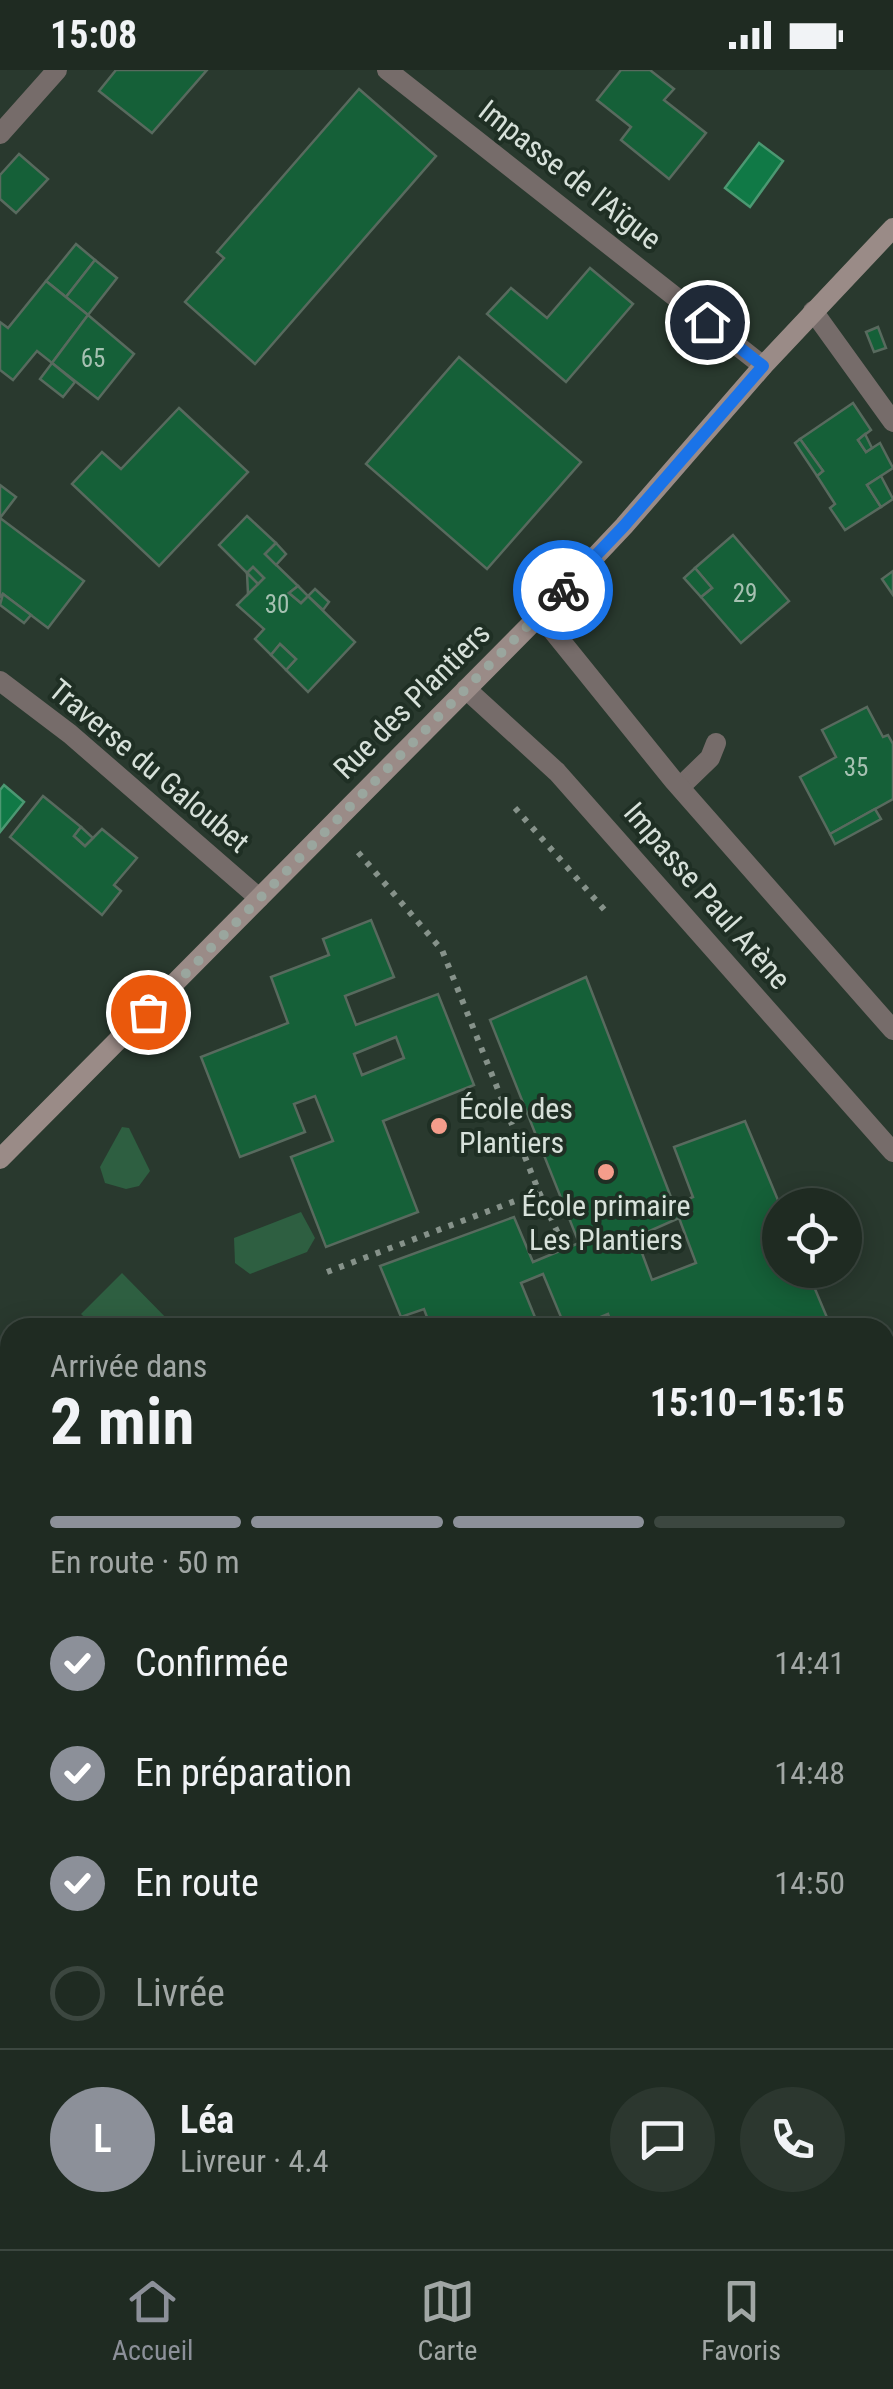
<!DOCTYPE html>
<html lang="fr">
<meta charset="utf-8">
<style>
body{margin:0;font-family:"Roboto Condensed",sans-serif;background:#2c372f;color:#f1f3f6;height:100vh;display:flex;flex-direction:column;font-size:38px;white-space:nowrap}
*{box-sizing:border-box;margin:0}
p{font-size:32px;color:#a1a7a5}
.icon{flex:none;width:55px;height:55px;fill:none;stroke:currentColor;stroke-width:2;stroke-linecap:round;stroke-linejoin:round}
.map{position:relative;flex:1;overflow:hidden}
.sheet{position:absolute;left:0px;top:1248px;width:895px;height:932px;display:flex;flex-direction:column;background:#1f2b22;border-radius:30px 30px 0 0;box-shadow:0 5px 25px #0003,0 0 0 2px #3c4740}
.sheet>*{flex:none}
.fabs{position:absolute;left:762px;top:1118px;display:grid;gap:20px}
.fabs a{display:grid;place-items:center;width:100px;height:100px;border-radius:50%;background:#1f2b22;box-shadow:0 5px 25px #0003,0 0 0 2px #3c4740;font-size:50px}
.pin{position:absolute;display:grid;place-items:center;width:85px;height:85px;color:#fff;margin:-42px;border:5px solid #fff;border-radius:50%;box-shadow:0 2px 10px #0007}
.courier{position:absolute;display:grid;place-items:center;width:100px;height:100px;margin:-50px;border:8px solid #1a73e8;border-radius:50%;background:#fff;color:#222;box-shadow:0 2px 12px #0007}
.head em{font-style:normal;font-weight:700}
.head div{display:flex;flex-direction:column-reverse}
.head{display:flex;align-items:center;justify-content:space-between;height:170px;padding:0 50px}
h1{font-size:65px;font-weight:700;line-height:75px}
.bar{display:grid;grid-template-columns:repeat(4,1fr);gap:15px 10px;align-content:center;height:120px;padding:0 50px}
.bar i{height:12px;border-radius:8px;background:#3c4740}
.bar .on{background:#8c9099}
.bar p{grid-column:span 4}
.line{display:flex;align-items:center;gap:25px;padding:0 50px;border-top:2px solid #3c4740}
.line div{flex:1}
.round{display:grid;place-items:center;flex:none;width:105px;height:105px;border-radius:52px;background:#2c372f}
ol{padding:0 50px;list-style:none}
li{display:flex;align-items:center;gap:30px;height:110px}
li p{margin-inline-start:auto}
li .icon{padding:10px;border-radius:50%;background:#8c9099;color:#fff;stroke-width:4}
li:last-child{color:#a1a7a5}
li i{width:55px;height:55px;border:5px solid #3c4740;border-radius:50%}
.status{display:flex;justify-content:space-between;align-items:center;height:70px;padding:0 50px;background:#1f2b22;direction:ltr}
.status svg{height:28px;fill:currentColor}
.tab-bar{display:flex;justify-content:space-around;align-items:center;height:140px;border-top:2px solid #3c4740;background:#1f2b22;font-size:28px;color:#a1a7a5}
.tab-bar a{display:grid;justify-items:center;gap:5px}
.tab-bar .on{color:#8c9099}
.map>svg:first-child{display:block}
.green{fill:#2e5f41}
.water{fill:#107946;stroke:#4c9872;stroke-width:2.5}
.building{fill:#156038;stroke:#586a5e;stroke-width:2.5;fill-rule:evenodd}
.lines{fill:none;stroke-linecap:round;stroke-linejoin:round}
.path{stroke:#86928a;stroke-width:6;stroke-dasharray:5 8;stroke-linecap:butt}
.lane{stroke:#766c6a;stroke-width:20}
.street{stroke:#766c6a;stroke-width:20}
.secondary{stroke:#9a8b87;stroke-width:20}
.done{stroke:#9aa69e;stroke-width:10;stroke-dasharray:0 18}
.route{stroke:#1a73e8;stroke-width:12}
.poi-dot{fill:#f49d8b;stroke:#1f2f24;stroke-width:4}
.labels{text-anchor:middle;stroke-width:8;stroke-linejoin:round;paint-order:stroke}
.number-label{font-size:25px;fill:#a6c1b2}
.street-label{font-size:30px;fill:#d7e1da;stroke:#1f2f24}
.poi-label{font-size:30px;fill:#d7e1da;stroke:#1f2f24;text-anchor:start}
</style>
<div class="status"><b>15:08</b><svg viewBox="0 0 49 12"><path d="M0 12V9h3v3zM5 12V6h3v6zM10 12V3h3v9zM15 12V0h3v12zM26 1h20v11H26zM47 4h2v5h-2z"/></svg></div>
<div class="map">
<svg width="893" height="2179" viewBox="0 0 893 2179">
<rect width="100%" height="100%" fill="#29392e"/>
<!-- green -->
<g class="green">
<polygon points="122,1057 129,1058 150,1101 139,1116 126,1119 105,1113 100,1097"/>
<polygon points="301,1142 315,1168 307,1182 250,1204 235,1193 234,1168"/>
<polygon points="122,1203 175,1257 95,1257 81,1244"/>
<polygon points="10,1453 10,1563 0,1553 0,1463"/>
</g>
<!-- water -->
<g class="water">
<polygon points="759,73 783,91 750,137 725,118"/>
<polygon points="4,715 24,732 0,762 0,720"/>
</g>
<!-- building -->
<g class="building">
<polygon points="116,0 207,0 152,63 99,21"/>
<polygon points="621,0 650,0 674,19 664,30 706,63 669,109 621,70 631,57 597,30"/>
<polygon points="359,19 436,86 255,294 185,232 224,188 217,182"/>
<polygon points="19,84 48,109 16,143 0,129 0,105"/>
<polygon points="76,174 95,190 66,227 46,211"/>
<polygon points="95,190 117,208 88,245 66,227"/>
<polygon points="590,198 633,234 566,312 487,244 511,218 547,248"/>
<polygon points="46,211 88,245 52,293 37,281 13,310 0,300 0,252 8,258"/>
<polygon points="88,245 134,284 98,329 52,293"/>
<polygon points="878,257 886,278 874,282 866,262"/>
<polygon points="459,287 581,392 487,499 366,394"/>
<polygon points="52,293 75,312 63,327 40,309"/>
<polygon points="853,333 871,360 858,370 866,382 880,373 893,398 867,415 881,437 845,460 830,438 835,434 817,406 823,401 800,369"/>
<polygon points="179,338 248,402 159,496 72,414 102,382 121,399"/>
<polygon points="865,364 872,378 866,382 858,370"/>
<polygon points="800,369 823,401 817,406 795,373"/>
<polygon points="881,406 893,429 881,437 867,415"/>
<polygon points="0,415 16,427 0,448"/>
<polygon points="247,446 276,473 265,484 298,516 289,523 301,533 308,526 355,572 308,622 286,600 296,589 280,574 271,585 255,569 264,559 237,535 264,508 253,497 247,503 219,475"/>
<polygon points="0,448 84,511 48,558 3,524 0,527"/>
<polygon points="733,465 789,531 741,573 701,527 712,518 695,498"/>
<polygon points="276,473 286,484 276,495 265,484"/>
<polygon points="253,497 264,508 258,514 247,503"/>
<polygon points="695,498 712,518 701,527 684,508"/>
<polygon points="893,501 893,525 882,509"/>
<polygon points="247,503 258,514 248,524"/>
<polygon points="298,516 308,526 301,533 289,523"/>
<polygon points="315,519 329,532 323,540 308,526"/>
<polygon points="3,524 31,545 24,553 0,535"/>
<polygon points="280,574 296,589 286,600 271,585"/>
<polygon points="867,637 883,667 888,665 893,674 893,729 830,764 800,707 836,687 822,660"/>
<polygon points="43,726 81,757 74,766 85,776 102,759 137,788 114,815 121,821 102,845 10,767"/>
<polygon points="875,739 881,749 835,774 830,764"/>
<polygon points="81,757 93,768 85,776 74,766"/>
<path d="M371,850L394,907L345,926L356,955L438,924L474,1015L383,1051L418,1142L326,1177L291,1087L333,1071L315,1026L294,1034L305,1062L240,1087L201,987L288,953L271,907L329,885L323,869ZM396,967L404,988L362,1005L354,984Z"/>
<path d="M586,907L674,1135L693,1127L674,1077L745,1051L780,1135V1200H807L831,1257L613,1258L608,1244L574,1258H431L424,1239L401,1247L380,1196L514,1147L533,1192L579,1173L490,950ZM679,1148L696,1193L652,1210L636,1167ZM543,1204L561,1247L539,1257L521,1213Z"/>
<polygon points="893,1380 893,1406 885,1399 885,1389"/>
<polygon points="1,1821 10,1828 10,1877 0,1891"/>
<polygon points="10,1877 10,1901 2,1912 0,1891"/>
</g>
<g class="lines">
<!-- path -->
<g class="path">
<polyline points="515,738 609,845"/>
<polyline points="539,1122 562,1172"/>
<polyline points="327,1202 539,1122 442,880 357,781"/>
<polyline points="885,2159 893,2166"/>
</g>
<!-- lane -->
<polyline class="lane" points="680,717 710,688 716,673"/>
<!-- street -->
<g class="street">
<polyline points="387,0 763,296"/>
<polyline points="0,64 57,0"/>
<polyline points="813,241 893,352"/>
<polyline points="540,545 674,711 893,960"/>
<polyline points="0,611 70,664 259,828"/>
<polyline points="466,619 557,702 893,1082"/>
<polyline points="0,1609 10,1618"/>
<polyline points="0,1730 10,1717"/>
</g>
<!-- secondary -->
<polyline class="secondary" points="0,1089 540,545 624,456 763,296 893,158"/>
</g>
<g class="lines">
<!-- done -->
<polyline class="done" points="148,942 563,520"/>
<!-- route -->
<polyline class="route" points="563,520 624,456 763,296 707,252"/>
</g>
<!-- markers -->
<g class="poi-dot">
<circle cx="439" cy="1056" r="10"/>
<circle cx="606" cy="1102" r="10"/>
</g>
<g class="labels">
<!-- number labels -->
<g class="number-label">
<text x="93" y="297">65</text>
<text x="745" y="532">29</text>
<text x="277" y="543">30</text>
<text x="856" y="706">35</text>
</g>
<!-- street labels -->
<g class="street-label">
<text transform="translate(570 105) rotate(38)" y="10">Impasse de l'Aïgue</text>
<text transform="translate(412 631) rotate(-45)" y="10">Rue des Plantiers</text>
<text transform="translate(149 696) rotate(40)" y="10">Traverse du Galoubet</text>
<text transform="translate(707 826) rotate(49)" y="10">Impasse Paul Arène</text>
</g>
<!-- poi labels -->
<g class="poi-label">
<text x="459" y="1049">École des<tspan x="459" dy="34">Plantiers</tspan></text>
<text x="606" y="1146" text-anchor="middle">École primaire<tspan x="606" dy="34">Les Plantiers</tspan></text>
</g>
</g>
</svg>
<div class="fabs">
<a><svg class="icon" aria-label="locate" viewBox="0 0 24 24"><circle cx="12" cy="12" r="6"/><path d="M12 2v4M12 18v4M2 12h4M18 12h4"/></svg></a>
</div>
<div class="pin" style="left:148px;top:942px;background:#ea580c"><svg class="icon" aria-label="bag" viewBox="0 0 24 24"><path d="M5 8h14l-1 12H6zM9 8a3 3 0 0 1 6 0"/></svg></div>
<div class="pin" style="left:707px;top:252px;background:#1f2937"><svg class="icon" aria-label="home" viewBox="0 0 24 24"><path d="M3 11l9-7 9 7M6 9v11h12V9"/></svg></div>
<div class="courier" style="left:563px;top:520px"><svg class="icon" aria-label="bike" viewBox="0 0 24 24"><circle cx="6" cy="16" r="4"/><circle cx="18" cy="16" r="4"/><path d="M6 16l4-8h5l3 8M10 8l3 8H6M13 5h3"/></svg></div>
<section class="sheet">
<div class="head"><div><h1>2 min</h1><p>Arrivée dans</p></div><em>15:10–15:15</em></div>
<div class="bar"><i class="on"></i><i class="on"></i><i class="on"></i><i></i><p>En route · 50 m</p></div>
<ol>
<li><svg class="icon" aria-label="check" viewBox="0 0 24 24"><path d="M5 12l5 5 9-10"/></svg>Confirmée<p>14:41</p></li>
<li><svg class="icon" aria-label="check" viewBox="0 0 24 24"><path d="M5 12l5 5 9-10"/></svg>En préparation<p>14:48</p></li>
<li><svg class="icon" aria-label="check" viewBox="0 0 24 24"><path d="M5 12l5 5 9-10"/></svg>En route<p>14:50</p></li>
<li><i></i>Livrée</li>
</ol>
<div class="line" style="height:180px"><b class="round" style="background:#8c9099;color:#fff">L</b><div><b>Léa</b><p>Livreur · 4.4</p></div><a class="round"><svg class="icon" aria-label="chat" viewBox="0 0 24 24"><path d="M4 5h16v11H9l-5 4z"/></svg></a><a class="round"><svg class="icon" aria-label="phone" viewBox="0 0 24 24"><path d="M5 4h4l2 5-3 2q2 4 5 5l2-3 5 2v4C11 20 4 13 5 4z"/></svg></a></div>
</section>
</div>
<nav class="tab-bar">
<a class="on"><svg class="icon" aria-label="home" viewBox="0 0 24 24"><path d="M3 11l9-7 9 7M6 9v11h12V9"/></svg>Accueil</a>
<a><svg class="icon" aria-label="map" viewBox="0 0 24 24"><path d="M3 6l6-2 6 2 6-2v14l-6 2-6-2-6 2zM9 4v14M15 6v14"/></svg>Carte</a>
<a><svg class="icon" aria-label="saved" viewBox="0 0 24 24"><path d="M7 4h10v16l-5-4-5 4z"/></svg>Favoris</a>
</nav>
